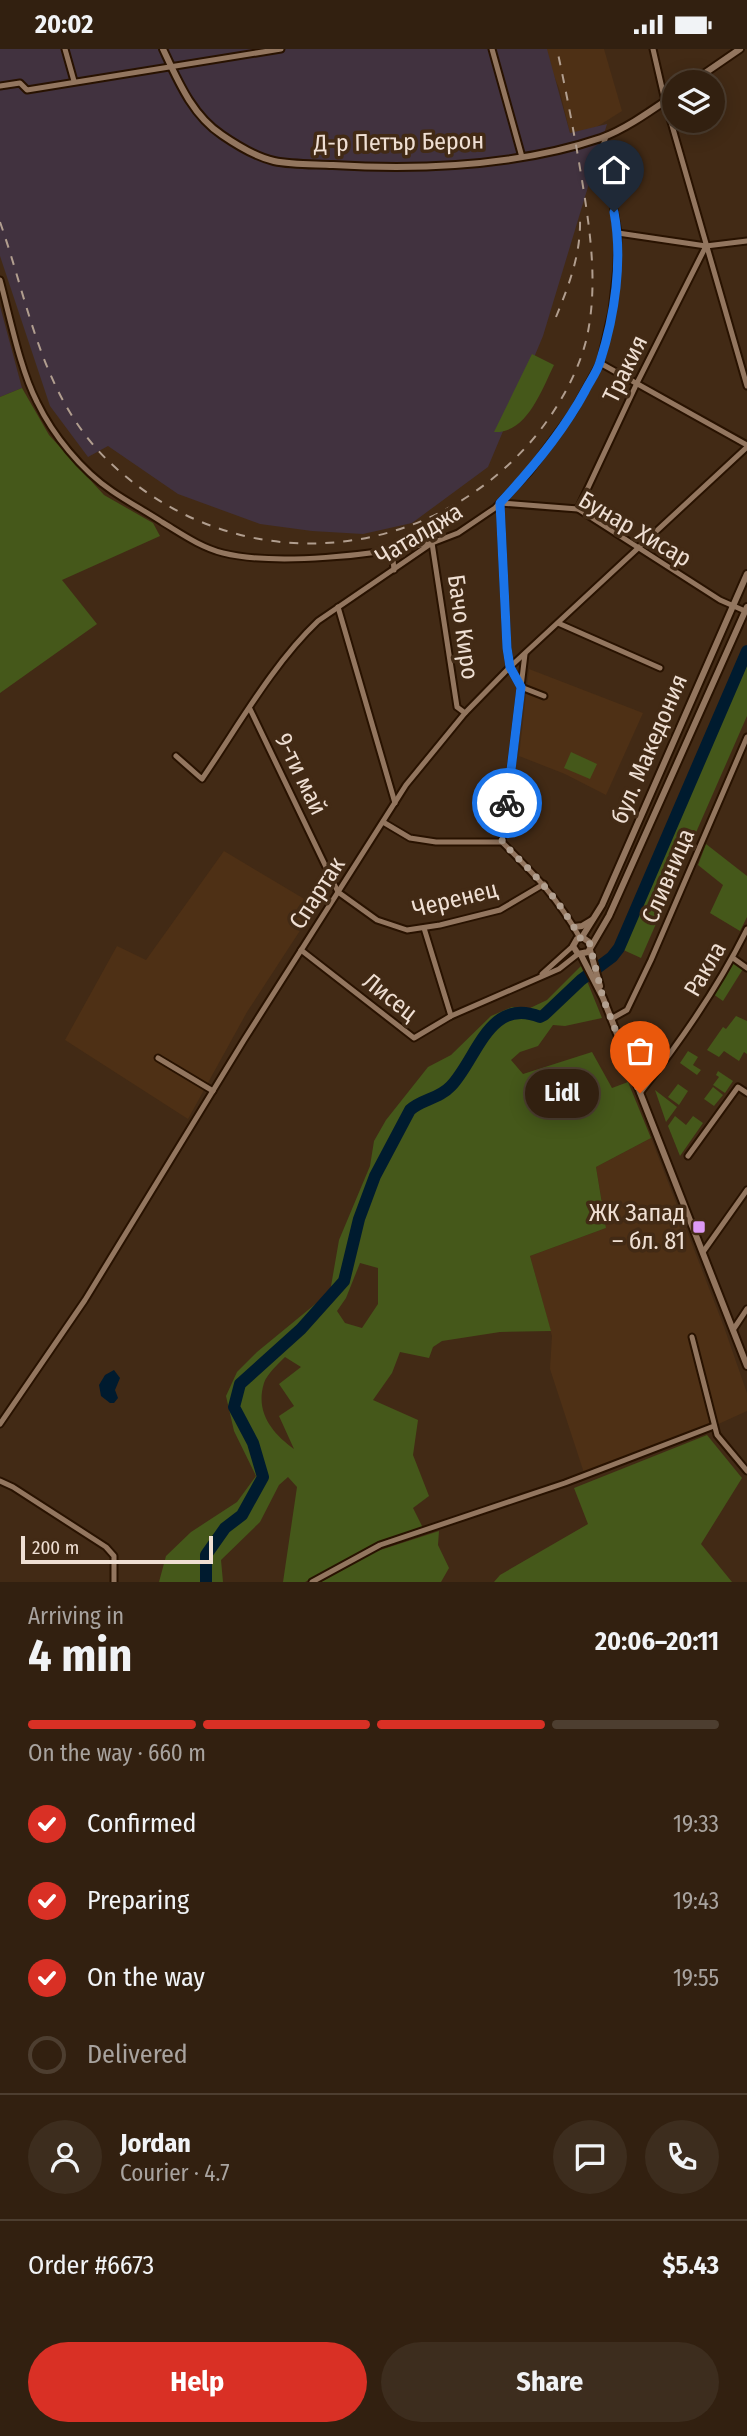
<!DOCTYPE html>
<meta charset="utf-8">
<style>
body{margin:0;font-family:"Fira Sans Condensed",sans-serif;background:#3d2d1e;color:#f1f3f6;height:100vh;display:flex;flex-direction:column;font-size:26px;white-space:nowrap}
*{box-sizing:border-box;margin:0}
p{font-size:23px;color:#a8a39f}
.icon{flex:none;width:38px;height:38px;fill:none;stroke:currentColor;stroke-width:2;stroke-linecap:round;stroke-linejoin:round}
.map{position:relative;height:1533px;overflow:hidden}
.panel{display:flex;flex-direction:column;background:#322010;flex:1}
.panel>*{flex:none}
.fabs{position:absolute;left:662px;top:21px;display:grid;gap:14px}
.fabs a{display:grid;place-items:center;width:63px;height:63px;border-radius:50%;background:#322010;box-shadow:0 4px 18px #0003,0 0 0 2px #4d3e30;font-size:35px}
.scale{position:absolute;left:21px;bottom:18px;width:192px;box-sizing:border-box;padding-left:7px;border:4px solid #efdfd3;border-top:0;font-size:19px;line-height:24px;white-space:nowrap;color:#efdfd3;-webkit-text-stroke:5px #422a15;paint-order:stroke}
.pin{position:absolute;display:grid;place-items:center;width:60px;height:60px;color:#fff;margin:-72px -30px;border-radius:50% 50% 50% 0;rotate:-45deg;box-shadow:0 0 7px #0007}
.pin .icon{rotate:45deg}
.courier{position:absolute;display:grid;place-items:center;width:70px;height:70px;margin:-35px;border:5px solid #1a73e8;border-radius:50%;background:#fff;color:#222;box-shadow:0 2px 9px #0007}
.bubble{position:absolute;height:49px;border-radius:24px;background:#322010;box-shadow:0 4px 18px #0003,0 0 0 2px #4d3e30;font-size:23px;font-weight:700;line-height:49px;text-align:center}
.head em{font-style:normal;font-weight:700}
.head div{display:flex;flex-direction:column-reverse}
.head{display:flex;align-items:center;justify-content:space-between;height:119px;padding:0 28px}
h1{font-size:46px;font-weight:700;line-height:52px}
.bar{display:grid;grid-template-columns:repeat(4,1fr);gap:10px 7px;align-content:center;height:84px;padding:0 28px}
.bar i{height:9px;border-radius:5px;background:#4d3e30}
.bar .current{background:#d93025}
.bar p{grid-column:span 4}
.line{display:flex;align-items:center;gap:18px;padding:0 28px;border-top:2px solid #4d3e30}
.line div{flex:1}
.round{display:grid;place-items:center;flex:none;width:74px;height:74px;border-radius:37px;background:#3d2d1e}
ol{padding:0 28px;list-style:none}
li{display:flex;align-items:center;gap:21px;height:77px}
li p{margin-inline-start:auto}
li .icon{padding:7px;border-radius:50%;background:#d93025;color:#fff;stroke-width:4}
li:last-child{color:#a8a39f}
li i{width:38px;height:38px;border:4px solid #4d3e30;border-radius:50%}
.primary-button{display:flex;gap:14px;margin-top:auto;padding:14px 28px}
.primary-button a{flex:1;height:80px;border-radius:42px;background:#d93025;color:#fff;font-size:28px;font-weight:700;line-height:80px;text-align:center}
.primary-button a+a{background:#3d2d1e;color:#f1f3f6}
.status{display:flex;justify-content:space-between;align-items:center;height:49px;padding:0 35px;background:#322010;direction:ltr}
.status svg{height:19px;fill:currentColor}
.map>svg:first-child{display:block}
.built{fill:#4e3015}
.industrial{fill:#41323f}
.green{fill:#45581a;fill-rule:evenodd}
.water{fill:#001b2f}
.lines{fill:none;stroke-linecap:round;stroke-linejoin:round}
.river{stroke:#001b2f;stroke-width:12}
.minor-casing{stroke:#281200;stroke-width:9}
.tertiary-casing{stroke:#281200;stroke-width:10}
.minor{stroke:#93765f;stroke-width:5}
.tertiary{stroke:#93765f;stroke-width:6}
.rail{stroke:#b19e8f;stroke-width:2;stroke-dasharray:9 9;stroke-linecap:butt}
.done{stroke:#b2a090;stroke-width:7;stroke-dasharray:0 12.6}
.route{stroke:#1a73e8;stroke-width:9}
.poi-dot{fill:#dc99f4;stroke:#422a15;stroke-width:2.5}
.labels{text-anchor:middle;stroke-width:7;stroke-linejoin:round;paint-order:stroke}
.street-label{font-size:24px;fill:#efdfd3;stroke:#422a15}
.poi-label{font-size:24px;fill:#efdfd3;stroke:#422a15;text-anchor:end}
</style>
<div class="status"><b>20:02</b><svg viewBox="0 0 49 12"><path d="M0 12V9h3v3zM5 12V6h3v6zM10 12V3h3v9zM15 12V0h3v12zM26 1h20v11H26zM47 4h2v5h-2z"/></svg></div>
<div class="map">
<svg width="747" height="1533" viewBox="0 0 747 1533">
<rect width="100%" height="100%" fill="#422a15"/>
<!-- built -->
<g class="built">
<polygon points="543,0 604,0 622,62 595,79 570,84 559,39"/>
<polygon points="529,620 643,664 606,746 565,725 519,707"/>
<polygon points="224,802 316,857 247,963 188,1070 65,991 117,897 146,911"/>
<polygon points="651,1089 724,1278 747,1344 747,1362 714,1377 585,1427 550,1320 552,1287 530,1207 606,1179 596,1118"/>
</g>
<!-- industrial -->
<g class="industrial">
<polygon points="0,0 547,0 570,84 607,75 543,287 488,418 412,474 363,485 312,482 260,475 178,445 108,397 88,408 50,357 0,207"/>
<polygon points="0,257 22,339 0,348"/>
</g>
<!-- green -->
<g class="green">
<path d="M532,305L554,316C542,340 527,385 494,383Z"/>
<polygon points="22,339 49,386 104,446 153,474 160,487 62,531 97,575 0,644 0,348"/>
<polygon points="747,600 747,667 641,909 619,899"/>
<polygon points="571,703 597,715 590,730 564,719"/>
<polygon points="706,795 747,827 747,868 740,882 710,864 723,836 698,816"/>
<polygon points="733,913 743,920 723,952 713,945"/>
<path d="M581,917L602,969L565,977L553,976L538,997L520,1003L511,1011L523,1025L592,1003L612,1039L628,1033L651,1089L596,1118L606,1179L530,1207L551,1282L500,1283L442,1292L433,1298L429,1309L400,1303L392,1324L373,1351L418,1371L413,1406L429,1447L413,1459L423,1479L368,1498L305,1533H283L297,1438L288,1428L279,1436L260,1473L221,1511L223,1533H159L166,1507L191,1483L237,1453L256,1427L234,1382L226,1347L237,1323L257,1303L330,1243L339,1191L370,1117L374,1092L386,1071L428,1018L451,1006L491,967L512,958L528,960L547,951ZM360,1214L378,1219V1255L362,1279L345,1274L337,1262L346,1249ZM285,1308L301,1318L279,1335L294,1357L279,1367L294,1400C272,1384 255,1363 264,1334C267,1325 278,1315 285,1308Z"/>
<polygon points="736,967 747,972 747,1005 744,1003 739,1012 724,1002 719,1008 707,1001 723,978 726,980"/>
<polygon points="688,1002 698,1008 693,1016 701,1021 697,1026 680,1014"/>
<polygon points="718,1022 733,1032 725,1044 713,1036 719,1028 716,1026"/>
<polygon points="678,1035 688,1042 679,1056 668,1048"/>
<polygon points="713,1038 723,1046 714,1057 704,1050"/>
<polygon points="655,1041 677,1058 666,1073"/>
<polygon points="675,1067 686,1076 693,1067 703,1074 680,1107 668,1077"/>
<polygon points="707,1386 742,1429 701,1495 732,1533 494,1533 500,1526 588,1475 574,1439"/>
<polygon points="439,1482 438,1496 449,1519 441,1533 321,1533 374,1503"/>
</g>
<!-- water -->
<polygon class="water" points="114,1321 120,1329 115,1341 118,1349 114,1354 110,1354 101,1347 99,1336 105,1326"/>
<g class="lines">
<!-- river -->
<path class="river" d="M206,1533V1506L225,1479L242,1466L263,1428L253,1394L234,1358L240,1335L301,1280L344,1232L359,1170L375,1127L410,1061C422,1050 439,1050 451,1037C477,1010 489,947 540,968L544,966L581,931L612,908L619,899L747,602"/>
<!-- minor casing -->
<g class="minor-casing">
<g id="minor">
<polyline points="65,0 74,32"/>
<polyline points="492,0 522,108"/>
<polyline points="653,0 665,52 747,337"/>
<polyline points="0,37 20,34 27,41 281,0"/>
<polyline points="618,184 706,197 747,192"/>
<path d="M0,231C10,268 20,320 37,353C53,386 81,421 112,442C128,453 145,462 162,473C182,485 200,498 223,504C276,517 376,506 429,494"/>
<polyline points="600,314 747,396"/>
<polyline points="578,460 637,334 706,197"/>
<polyline points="432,494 457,658 465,664"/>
<polyline points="392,500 394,521"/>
<polyline points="338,558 395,754"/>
<polyline points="558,574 660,619"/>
<polyline points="521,638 510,618 507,599 500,454 578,460 720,551 745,562"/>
<polyline points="521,638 544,647"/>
<polyline points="250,660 338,843 377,871 407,881 440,876 500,861 544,835"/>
<path d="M176,707L202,730C239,676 272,616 318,572L432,494L458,484L495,459L529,423L573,363L600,314L612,262L617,218L618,184L603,97L606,87"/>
<polyline points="383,773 410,789 436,793 502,793"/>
<polyline points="502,793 525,605"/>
<path d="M502,793C533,824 558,849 580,889"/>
<polyline points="424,879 451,967"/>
<polyline points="301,901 414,989 451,967 559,920 578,905"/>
<polyline points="733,909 747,919"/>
<polyline points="542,925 573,897"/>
<polyline points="611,970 627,961 651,911 747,688"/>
<polyline points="158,1009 213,1042"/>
<path d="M640,1044C681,992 718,939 747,880"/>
<polyline points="688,1107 738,1038 747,1044"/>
<polyline points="703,1203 747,1141"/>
<polyline points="733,1281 747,1260"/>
<polyline points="692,1288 717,1386 747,1422"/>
<polyline points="0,1375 85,1251 244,991 406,736 465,664 510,618 747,398"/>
<polyline points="0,1432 13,1438 106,1498 114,1507 114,1533"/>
<polyline points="312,1533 380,1496 565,1434 714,1377"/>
</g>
</g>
<!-- tertiary casing -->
<g class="tertiary-casing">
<g id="tertiary">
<path d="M163,0C178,32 192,66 222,86C238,97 256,108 274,112C293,116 314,115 333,116C419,121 518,117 601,89C626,80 652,61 674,46"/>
<polyline points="692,33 740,0"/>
<polyline points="574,878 582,877 592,871"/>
<polyline points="582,888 602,856 747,525"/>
<polyline points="590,898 589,893 582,888 577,890 573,897 578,905 588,903 609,867 747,558"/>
<polyline points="590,901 600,937"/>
<polyline points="581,906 603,949 747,1317"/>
</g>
</g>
<!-- minor -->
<use href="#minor" class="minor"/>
<!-- tertiary -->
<use href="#tertiary" class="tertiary"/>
<!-- rail -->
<g class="rail">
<path d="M0,173C31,261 42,354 117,420C238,528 418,517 527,397C553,368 576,330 586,292C599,237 590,180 581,125C574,83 566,42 557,0"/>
<path d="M556,268C569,236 581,205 580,170"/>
</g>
</g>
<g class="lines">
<!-- done -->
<path class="done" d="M507,754L502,793C533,824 559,849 580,889H585L589,892L603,949L640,1044"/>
<!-- route -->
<path class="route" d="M507,754L521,638L510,618L507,599L500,454C532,420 563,383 585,342C590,332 597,323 600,313C615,266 623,211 614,163"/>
</g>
<!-- markers -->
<rect class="poi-dot" x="692" y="1171" width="14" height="14" rx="3.5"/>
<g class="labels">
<!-- street labels -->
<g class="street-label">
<text transform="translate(399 93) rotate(-1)" y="8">Д-р Петър Берон</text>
<text transform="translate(625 320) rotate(-64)" y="8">Тракия</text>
<text transform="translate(635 480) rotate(30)" y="8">Бунар Хисар</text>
<text transform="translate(419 485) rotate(-31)" y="8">Чаталджа</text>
<text transform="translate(463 578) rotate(82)" y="8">Бачо Киро</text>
<text transform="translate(649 700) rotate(-67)" y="8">бул. Македония</text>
<text transform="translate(301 725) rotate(64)" y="8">9-ти май</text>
<text transform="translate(668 827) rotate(-67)" y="8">Сливница</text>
<text transform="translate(317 844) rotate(-57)" y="8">Спартак</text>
<text transform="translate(455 850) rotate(-14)" y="8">Черенец</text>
<text transform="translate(705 920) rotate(-60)" y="8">Ракла</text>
<text transform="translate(390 948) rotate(38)" y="8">Лисец</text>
</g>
<!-- poi labels -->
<g class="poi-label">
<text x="685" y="1172">ЖК Запад<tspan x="685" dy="28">– бл. 81</tspan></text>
</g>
</g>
</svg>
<div class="fabs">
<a><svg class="icon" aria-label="layers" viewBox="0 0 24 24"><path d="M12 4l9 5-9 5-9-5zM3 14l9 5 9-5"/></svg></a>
</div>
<div class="scale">200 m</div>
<div class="pin" style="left:640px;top:1044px;background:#ea580c"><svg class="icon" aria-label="bag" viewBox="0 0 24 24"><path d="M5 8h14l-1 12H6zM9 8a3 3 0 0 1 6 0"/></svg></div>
<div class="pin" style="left:614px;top:163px;background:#1f2937"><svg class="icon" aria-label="home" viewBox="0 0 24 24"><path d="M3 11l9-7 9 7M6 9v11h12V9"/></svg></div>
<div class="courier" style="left:507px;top:754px"><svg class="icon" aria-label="bike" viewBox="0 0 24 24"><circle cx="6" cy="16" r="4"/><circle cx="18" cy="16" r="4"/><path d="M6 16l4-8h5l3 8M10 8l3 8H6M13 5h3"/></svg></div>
<div class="bubble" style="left:525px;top:1020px;width:74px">Lidl</div>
</div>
<section class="panel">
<div class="head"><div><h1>4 min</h1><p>Arriving in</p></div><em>20:06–20:11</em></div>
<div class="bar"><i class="current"></i><i class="current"></i><i class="current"></i><i></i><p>On the way · 660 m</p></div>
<ol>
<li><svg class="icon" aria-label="check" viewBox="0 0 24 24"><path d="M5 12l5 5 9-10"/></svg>Confirmed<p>19:33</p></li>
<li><svg class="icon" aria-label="check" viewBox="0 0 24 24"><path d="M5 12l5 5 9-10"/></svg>Preparing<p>19:43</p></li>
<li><svg class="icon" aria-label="check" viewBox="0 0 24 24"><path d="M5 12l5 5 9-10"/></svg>On the way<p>19:55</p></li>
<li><i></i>Delivered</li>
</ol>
<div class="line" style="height:126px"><a class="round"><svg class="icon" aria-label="person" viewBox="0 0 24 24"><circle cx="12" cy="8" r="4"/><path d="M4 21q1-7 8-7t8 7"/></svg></a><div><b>Jordan</b><p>Courier · 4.7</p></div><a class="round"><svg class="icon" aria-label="chat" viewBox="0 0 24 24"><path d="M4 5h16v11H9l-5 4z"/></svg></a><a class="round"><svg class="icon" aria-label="phone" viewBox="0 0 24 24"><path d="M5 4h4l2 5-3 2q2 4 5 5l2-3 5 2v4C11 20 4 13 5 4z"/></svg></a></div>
<div class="line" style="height:91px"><div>Order #6673</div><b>$5.43</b></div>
<div class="primary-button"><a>Help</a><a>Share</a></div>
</section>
